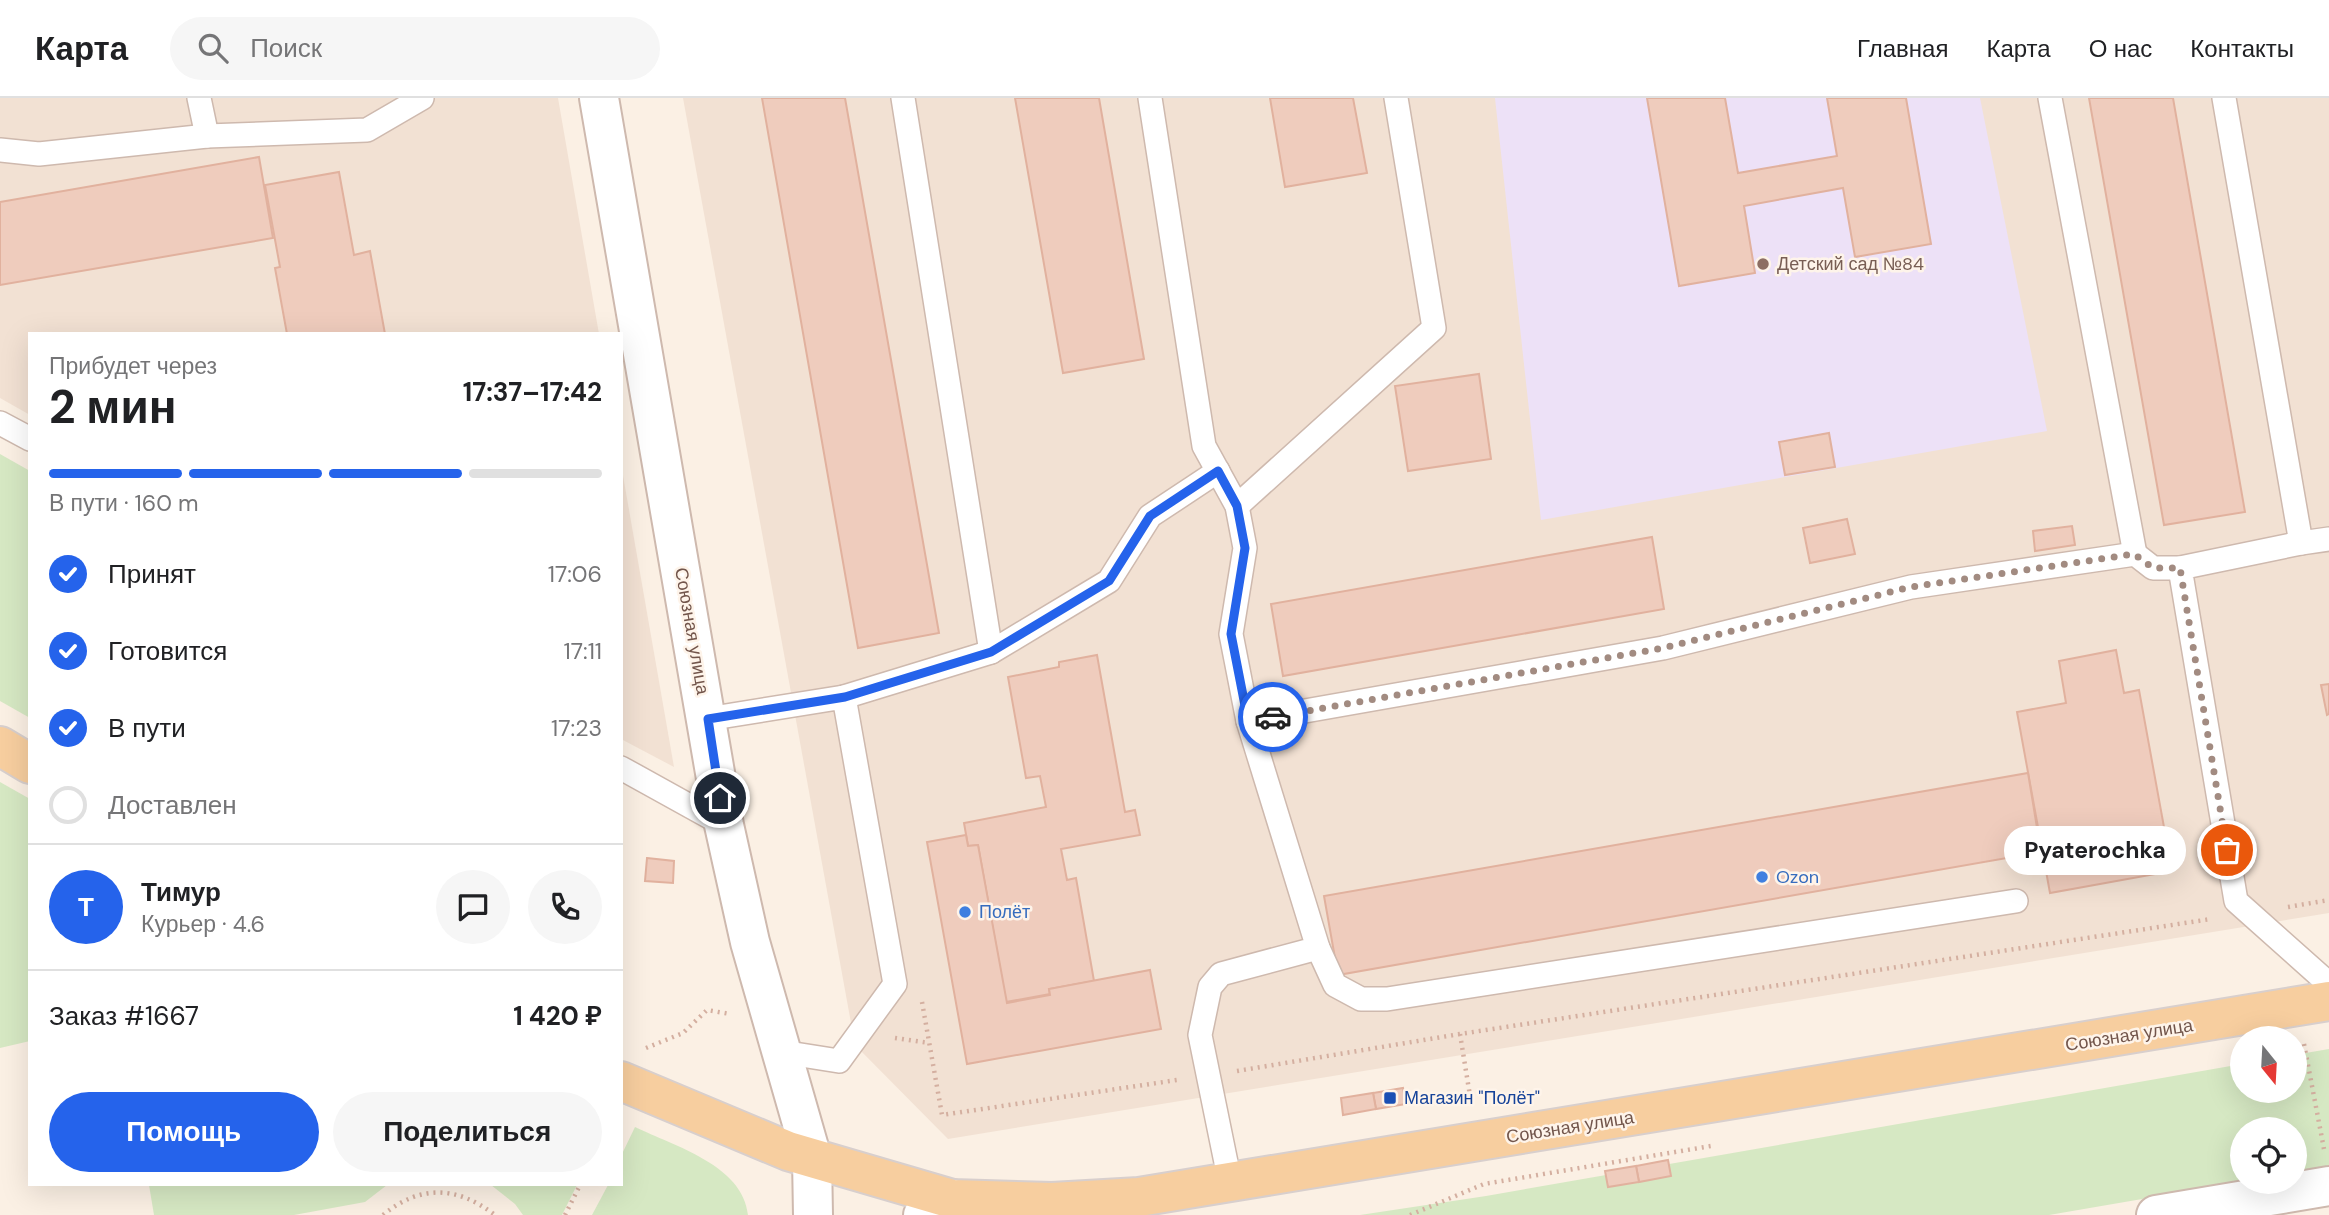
<!DOCTYPE html>
<html lang="ru">
<meta charset="utf-8">
<style>
body{margin:0;font-family:"DM Sans",sans-serif;background:#f6f6f6;color:#202124;height:100vh;display:flex;flex-direction:column;font-size:26px;white-space:nowrap}
*{box-sizing:border-box;margin:0}
p{font-size:23px;color:#757577}
.icon{flex:none;width:38px;height:38px;fill:none;stroke:currentColor;stroke-width:2;stroke-linecap:round;stroke-linejoin:round}
.map{position:relative;flex:1;overflow:hidden}
.sheet{position:absolute;left:28px;top:234px;width:595px;height:854px;display:flex;flex-direction:column;background:#fff;border-radius:0px;box-shadow:0 7px 28px #0002}
.sheet>*{flex:none}
.needle{width:46px;rotate:162deg}
.buttons{position:absolute;left:2230px;top:928px;display:grid;gap:14px}
.buttons a{display:grid;place-items:center;width:77px;height:77px;border-radius:50%;background:#fff;box-shadow:0 7px 28px #0002;font-size:35px}
.pin{position:absolute;display:grid;place-items:center;width:60px;height:60px;color:#fff;margin:-30px;border:4px solid #fff;border-radius:50%;box-shadow:0 2px 7px #0007}
.courier{position:absolute;display:grid;place-items:center;width:70px;height:70px;margin:-35px;border:5px solid #2563eb;border-radius:50%;background:#fff;color:#222;box-shadow:0 2px 9px #0007}
.bubble{position:absolute;height:49px;border-radius:24px;background:#fff;box-shadow:0 7px 28px #0002;font-size:23px;font-weight:700;line-height:49px;text-align:center}
.headline em{font-style:normal;font-weight:700}
.headline div{display:flex;flex-direction:column-reverse}
.headline{display:flex;align-items:center;justify-content:space-between;height:119px;padding:0 21px}
h1{font-size:46px;font-weight:700;line-height:52px}
.bar{display:grid;grid-template-columns:repeat(4,1fr);gap:10px 7px;align-content:center;height:84px;padding:0 21px}
.bar i{height:9px;border-radius:5px;background:#e0e0e0}
.bar .on{background:#2563eb}
.bar p{grid-column:span 4}
.line{display:flex;align-items:center;gap:18px;padding:0 21px;border-top:2px solid #e0e0e0}
.line div{flex:1}
.round{display:grid;place-items:center;flex:none;width:74px;height:74px;border-radius:37px;background:#f6f6f6}
ol{padding:0 21px;list-style:none}
li{display:flex;align-items:center;gap:21px;height:77px}
li p{margin-inline-start:auto}
li .icon{padding:7px;border-radius:50%;background:#2563eb;color:#fff;stroke-width:4}
li:last-child{color:#757577}
li i{width:38px;height:38px;border:4px solid #e0e0e0;border-radius:50%}
.button{display:flex;gap:14px;margin-top:auto;padding:14px 21px}
.button a{flex:1;height:80px;border-radius:42px;background:#2563eb;color:#fff;font-size:28px;font-weight:700;line-height:80px;text-align:center}
.button a+a{background:#f6f6f6;color:#202124}
header{display:flex;align-items:center;gap:42px;box-sizing:border-box;height:98px;padding:0 35px;background:#fff;border-bottom:2px solid #e0e0e0}
header strong{font-size:33px}
nav{display:flex;gap:38px;margin-inline-start:auto;font-size:24px}
.search{width:490px;height:63px;background:#f6f6f6;display:flex;align-items:center;gap:18px;box-sizing:border-box;padding:0 24px;border-radius:38px;color:#757577;font-size:26px}
.map>svg:first-child{display:block}
.residential{fill:#f2e1d3}
.education{fill:#ede1f7}
.green{fill:#d6e8c3}
.building{fill:#efccbd;stroke:#e1b19e;stroke-width:2}
.lines{fill:none;stroke-linecap:round;stroke-linejoin:round}
.service-casing{stroke:#ceb9ae;stroke-width:26}
.minor-casing{stroke:#ceb9ae;stroke-width:42}
.tertiary-casing{stroke:#ceb9ae;stroke-width:42}
.primary-casing{stroke:#d8cfcd;stroke-width:42}
.path{stroke:#d4afa0;stroke-width:4.5;stroke-dasharray:2 5;stroke-linecap:butt}
.service{stroke:#fff;stroke-width:23}
.minor{stroke:#fff;stroke-width:38}
.tertiary{stroke:#fff;stroke-width:38}
.primary{stroke:#f7ce9f;stroke-width:38}
.done{stroke:#a28b81;stroke-width:7;stroke-dasharray:0 12.6}
.route{stroke:#2563eb;stroke-width:9}
.education-dot{fill:#8d6e63;stroke:#fef4ea;stroke-width:2.5}
.shop-dot{fill:#3f7fe0;stroke:#fef4ea;stroke-width:2.5}
.transit-dot{fill:#1a4fb4;stroke:#fef4ea;stroke-width:2.5}
.labels{text-anchor:middle;stroke-width:5;stroke-linejoin:round;paint-order:stroke}
.education-label{font-size:18px;fill:#785e54;stroke:#fef4ea;text-anchor:start}
.street-label{font-size:18px;fill:#72554b;stroke:#fef4ea}
.shop-label{font-size:18px;fill:#366cbe;stroke:#fef4ea;text-anchor:start}
.transit-label{font-size:18px;fill:#164399;stroke:#fef4ea;text-anchor:start}
</style>
<header>
<strong>Карта</strong>
<div class="search"><svg class="icon" aria-label="search" viewBox="0 0 24 24"><circle cx="10" cy="10" r="6"/><path d="M15 15l6 6"/></svg>Поиск</div>
<nav><a>Главная</a><a>Карта</a><a>О нас</a><a>Контакты</a></nav>
</header>
<div class="map">
<svg width="2329" height="1117" viewBox="0 0 2329 1117">
<rect width="100%" height="100%" fill="#fbf0e4"/>
<!-- residential -->
<g class="residential">
<polygon points="0,0 558,0 599,236 30,236 30,317 0,300"/>
<polygon points="683,0 2329,0 2329,815 948,1041 855,947"/>
<polygon points="621,366 674,669 621,641"/>
</g>
<!-- education -->
<polygon class="education" points="1495,0 1980,0 2047,333 1541,422"/>
<!-- green -->
<g class="green">
<polygon points="0,356 30,373 30,620 0,603"/>
<polygon points="0,684 30,701 30,943 0,950"/>
<polygon points="2329,951 2329,1069 2294,1075 2294,1031 2242,1031 2242,1083 2247,1083 2049,1117 1360,1117 1486,1098 2242,966 2242,992 2294,992 2294,957"/>
<path d="M635,1029C674,1048 743,1067 748,1117H592L608,1087H621V1058Z"/>
<polygon points="149,1087 387,1087 365,1104 294,1117 154,1117"/>
<polygon points="491,1087 577,1087 562,1117 523,1117 515,1106"/>
</g>
<!-- building -->
<g class="building">
<polygon points="762,0 845,0 939,535 858,550"/>
<polygon points="1015,0 1099,0 1144,261 1063,275"/>
<polygon points="1270,0 1353,0 1367,75 1285,89"/>
<polygon points="1647,0 1725,0 1738,75 1837,58 1827,0 1906,0 1931,146 1855,159 1843,90 1744,108 1755,175 1679,188"/>
<polygon points="2089,0 2173,0 2245,414 2164,427"/>
<polygon points="259,59 273,140 0,187 0,104"/>
<polygon points="339,74 354,157 370,153 385,236 287,236 275,170 280,169 265,87"/>
<polygon points="1479,276 1491,361 1408,373 1395,288"/>
<polygon points="1829,335 1835,369 1785,377 1779,344"/>
<polygon points="1847,421 1855,456 1810,465 1803,430"/>
<polygon points="2072,428 2075,447 2035,453 2033,433"/>
<polygon points="1652,439 1664,511 1283,578 1271,506"/>
<polygon points="2116,552 2124,595 2139,592 2172,773 2050,795 2017,614 2066,605 2059,563"/>
<polygon points="1097,557 1125,714 1135,712 1140,737 1061,751 1067,782 1076,780 1094,883 1049,891 1050,896 1006,904 978,747 968,748 964,725 1046,709 1040,678 1026,680 1008,579 1059,569 1059,564"/>
<polygon points="2329,586 2329,616 2327,617 2321,587"/>
<polygon points="2028,675 2041,754 1338,877 1324,798"/>
<polygon points="966,737 968,748 978,747 1007,905 1050,897 1049,891 1150,872 1161,931 967,966 927,744"/>
<polygon points="647,760 674,763 673,785 645,783"/>
<polygon points="1403,990 1406,1006 1376,1011 1373,995"/>
<polygon points="1373,995 1376,1011 1343,1017 1341,1000"/>
<polygon points="1668,1062 1671,1078 1639,1084 1636,1068"/>
<polygon points="1636,1068 1639,1084 1608,1089 1605,1073"/>
</g>
<g class="lines">
<!-- service casing -->
<g class="service-casing">
<g id="service">
<polyline points="199,0 207,38 367,32 422,0"/>
<polyline points="903,0 991,554 1109,483 1150,418 1218,373"/>
<polyline points="1150,0 1204,348 1237,408 1245,450 1231,536 1248,623 1318,850 1221,876 1210,889 1200,937 1230,1084"/>
<polyline points="2050,0 2135,456"/>
<polyline points="2224,0 2301,445 2180,470 2236,803 2329,886"/>
<polyline points="0,52 39,56 207,38"/>
<polyline points="0,325 30,341"/>
<polyline points="1237,408 1434,230 1396,0"/>
<polyline points="2301,445 2329,441"/>
<polyline points="844,599 991,554"/>
<polyline points="707,621 844,599 895,886 839,963 782,954"/>
<polyline points="1248,623 1663,550 1911,489 2135,456 2153,470 2180,470"/>
<polyline points="621,670 724,727"/>
<polyline points="1318,850 1335,887 1361,901 1387,901 2016,803"/>
</g>
</g>
<!-- minor casing -->
<g class="minor-casing">
<polyline id="minor" points="2156,1117 2329,1088"/>
</g>
<!-- tertiary casing -->
<g class="tertiary-casing">
<g id="tertiary">
<polyline points="599,0 724,727 750,844 812,1060 813,1117"/>
<polyline points="923,1117 952,1101"/>
</g>
</g>
<!-- primary casing -->
<g class="primary-casing">
<g id="primary">
<polyline points="0,648 30,666"/>
<polyline points="621,983 788,1053 952,1101 1052,1104 1139,1099 2329,903"/>
</g>
</g>
<!-- path -->
<g class="path">
<polyline points="2288,809 2329,802"/>
<polyline points="922,904 942,1017 1177,982"/>
<polyline points="1460,936 1471,1004"/>
<polyline points="895,940 929,945"/>
<polyline points="2304,946 2324,1051"/>
<polyline points="646,950 683,935 707,912 730,916"/>
<polyline points="1237,973 1460,936 2211,821"/>
<path d="M383,1117C421,1086 457,1088 495,1117"/>
<polyline points="565,1117 580,1087"/>
<polyline points="1410,1117 1484,1086 1711,1048"/>
</g>
<!-- service -->
<use href="#service" class="service"/>
<!-- minor -->
<use href="#minor" class="minor"/>
<!-- tertiary -->
<use href="#tertiary" class="tertiary"/>
<!-- primary -->
<use href="#primary" class="primary"/>
</g>
<g class="lines">
<!-- done -->
<polyline class="done" points="1273,619 1663,550 1911,489 2134,456 2153,470 2180,470 2227,752"/>
<!-- route -->
<polyline class="route" points="720,700 708,621 845,599 991,554 1109,483 1150,418 1218,373 1237,408 1245,450 1231,536 1248,623 1273,619"/>
</g>
<!-- markers -->
<circle class="education-dot" cx="1763" cy="166" r="7"/>
<g class="shop-dot">
<circle cx="1762" cy="779" r="7"/>
<circle cx="965" cy="814" r="7"/>
</g>
<rect class="transit-dot" x="1383" y="993" width="14" height="14" rx="3.5"/>
<g class="labels">
<!-- education labels -->
<g class="education-label">
<text x="1777" y="172">Детский сад №84</text>
</g>
<!-- street labels -->
<g class="street-label">
<text transform="translate(692 533) rotate(80)" y="6">Союзная улица</text>
<text transform="translate(2129 937) rotate(-9)" y="6">Союзная улица</text>
<text transform="translate(1570 1029) rotate(-9)" y="6">Союзная улица</text>
</g>
<!-- shop labels -->
<g class="shop-label">
<text x="1776" y="785">Ozon</text>
<text x="979" y="820">Полёт</text>
</g>
<!-- transit labels -->
<g class="transit-label">
<text x="1404" y="1006">Магазин "Полёт"</text>
</g>
</g>
</svg>
<div class="buttons">
<a><svg class="needle" viewBox="-14 -14 28 28"><path d="M0-13l5 13h-10z" fill="#e53935"/><path d="M0 13l5-13h-10z" fill="#757577"/></svg></a>
<a><svg class="icon" aria-label="locate" viewBox="0 0 24 24"><circle cx="12" cy="12" r="6"/><path d="M12 2v4M12 18v4M2 12h4M18 12h4"/></svg></a>
</div>
<div class="pin" style="left:2227px;top:752px;background:#ea580c"><svg class="icon" aria-label="bag" viewBox="0 0 24 24"><path d="M5 8h14l-1 12H6zM9 8a3 3 0 0 1 6 0"/></svg></div>
<div class="pin" style="left:720px;top:700px;background:#1f2937"><svg class="icon" aria-label="home" viewBox="0 0 24 24"><path d="M3 11l9-7 9 7M6 9v11h12V9"/></svg></div>
<div class="courier" style="left:1273px;top:619px"><svg class="icon" aria-label="car" viewBox="0 0 24 24"><path d="M5 17H2v-5l4-1 3-4h7l3 4 3 1v5h-3M9 17h6M6 11h13"/><circle cx="7" cy="17" r="2"/><circle cx="17" cy="17" r="2"/></svg></div>
<div class="bubble" style="left:2004px;top:728px;width:182px">Pyaterochka</div>
<section class="sheet">
<div class="headline"><div><h1>2 мин</h1><p>Прибудет через</p></div><em>17:37–17:42</em></div>
<div class="bar"><i class="on"></i><i class="on"></i><i class="on"></i><i></i><p>В пути · 160 m</p></div>
<ol>
<li><svg class="icon" aria-label="check" viewBox="0 0 24 24"><path d="M5 12l5 5 9-10"/></svg>Принят<p>17:06</p></li>
<li><svg class="icon" aria-label="check" viewBox="0 0 24 24"><path d="M5 12l5 5 9-10"/></svg>Готовится<p>17:11</p></li>
<li><svg class="icon" aria-label="check" viewBox="0 0 24 24"><path d="M5 12l5 5 9-10"/></svg>В пути<p>17:23</p></li>
<li><i></i>Доставлен</li>
</ol>
<div class="line" style="height:126px"><b class="round" style="background:#2563eb;color:#fff">Т</b><div><b>Тимур</b><p>Курьер · 4.6</p></div><a class="round"><svg class="icon" aria-label="chat" viewBox="0 0 24 24"><path d="M4 5h16v11H9l-5 4z"/></svg></a><a class="round"><svg class="icon" aria-label="phone" viewBox="0 0 24 24"><path d="M5 4h4l2 5-3 2q2 4 5 5l2-3 5 2v4C11 20 4 13 5 4z"/></svg></a></div>
<div class="line" style="height:91px"><div>Заказ #1667</div><b>1 420 ₽</b></div>
<div class="button"><a>Помощь</a><a>Поделиться</a></div>
</section>
</div>
